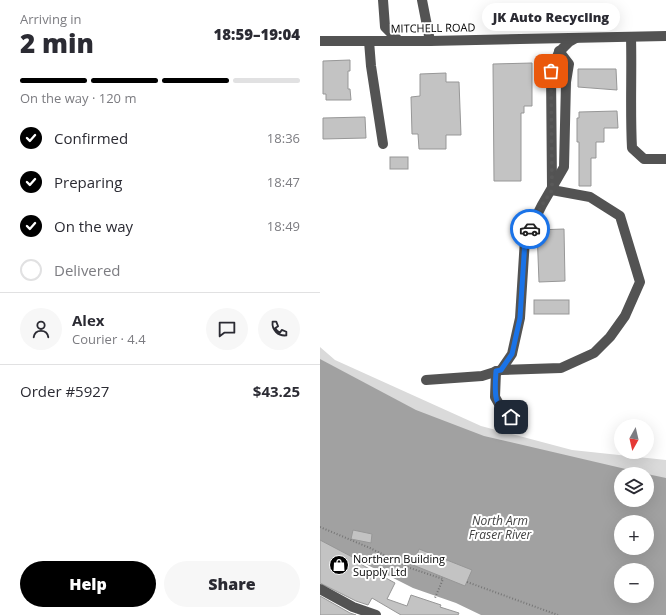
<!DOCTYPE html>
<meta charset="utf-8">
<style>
body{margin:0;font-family:"Open Sans",sans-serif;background:#f7f7f7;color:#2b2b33;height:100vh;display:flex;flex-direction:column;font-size:15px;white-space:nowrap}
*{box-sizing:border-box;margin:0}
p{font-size:13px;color:#7c7c81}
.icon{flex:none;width:22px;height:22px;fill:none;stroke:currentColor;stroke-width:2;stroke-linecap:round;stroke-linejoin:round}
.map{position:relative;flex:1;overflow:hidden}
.details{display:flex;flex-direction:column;background:#fff;width:320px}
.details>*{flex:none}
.needle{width:26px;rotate:188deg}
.tools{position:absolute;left:294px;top:419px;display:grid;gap:8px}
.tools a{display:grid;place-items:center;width:40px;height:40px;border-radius:50%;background:#fff;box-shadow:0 4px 16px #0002;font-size:20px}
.pin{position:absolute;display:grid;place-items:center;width:34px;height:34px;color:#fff;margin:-17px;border-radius:8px;box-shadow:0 2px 6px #0006}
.courier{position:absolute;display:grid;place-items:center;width:40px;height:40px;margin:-20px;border:3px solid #1a73e8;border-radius:50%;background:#fff;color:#222;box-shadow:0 1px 5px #0007}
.bubble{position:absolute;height:28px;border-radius:14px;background:#fff;box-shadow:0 4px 16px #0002;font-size:13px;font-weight:800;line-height:28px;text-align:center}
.overview em{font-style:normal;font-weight:800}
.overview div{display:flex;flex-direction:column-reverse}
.overview{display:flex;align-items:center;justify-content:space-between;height:68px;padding:0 20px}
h1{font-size:26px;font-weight:800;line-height:30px}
.bar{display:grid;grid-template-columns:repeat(4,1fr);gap:6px 4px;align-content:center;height:48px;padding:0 20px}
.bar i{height:5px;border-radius:3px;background:#e1e1e2}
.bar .on{background:#000}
.bar p{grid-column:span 4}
.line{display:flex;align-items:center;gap:10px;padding:0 20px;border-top:1px solid #e1e1e2}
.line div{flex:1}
.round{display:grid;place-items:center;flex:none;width:42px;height:42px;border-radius:21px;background:#f7f7f7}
ol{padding:0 20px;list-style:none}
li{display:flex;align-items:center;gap:12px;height:44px}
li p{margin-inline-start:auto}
li .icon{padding:4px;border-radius:50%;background:#000;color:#fff;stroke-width:4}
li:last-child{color:#7c7c81}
li i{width:22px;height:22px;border:2px solid #e1e1e2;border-radius:50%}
.primary-button{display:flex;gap:8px;margin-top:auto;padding:8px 20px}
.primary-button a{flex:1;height:46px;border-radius:24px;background:#000;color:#fff;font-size:16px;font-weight:800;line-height:46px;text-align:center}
.primary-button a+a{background:#f7f7f7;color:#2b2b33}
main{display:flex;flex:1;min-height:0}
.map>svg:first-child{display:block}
.green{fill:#dadada}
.water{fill:#a1a1a1;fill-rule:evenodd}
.building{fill:#c3c3c3;stroke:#979797}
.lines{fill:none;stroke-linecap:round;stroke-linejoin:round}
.path{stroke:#757575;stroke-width:2;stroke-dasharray:1 2;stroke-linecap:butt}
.minor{stroke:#535353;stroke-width:10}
.done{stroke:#595959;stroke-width:4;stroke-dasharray:0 7.2}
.route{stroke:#1a73e8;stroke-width:5}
.labels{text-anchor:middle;stroke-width:4;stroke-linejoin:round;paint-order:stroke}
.street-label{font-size:11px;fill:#000;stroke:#fff}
.poi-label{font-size:11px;fill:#000;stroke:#fff;text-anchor:start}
.water-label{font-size:12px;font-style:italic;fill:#424242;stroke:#fff}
</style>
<main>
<section class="details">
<div class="overview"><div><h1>2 min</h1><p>Arriving in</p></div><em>18:59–19:04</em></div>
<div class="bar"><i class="on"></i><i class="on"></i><i class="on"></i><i></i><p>On the way · 120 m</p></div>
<ol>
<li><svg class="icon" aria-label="check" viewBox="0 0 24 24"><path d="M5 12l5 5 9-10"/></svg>Confirmed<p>18:36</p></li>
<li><svg class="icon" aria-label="check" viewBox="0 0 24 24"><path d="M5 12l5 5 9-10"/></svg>Preparing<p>18:47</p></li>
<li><svg class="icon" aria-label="check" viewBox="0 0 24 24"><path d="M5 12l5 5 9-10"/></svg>On the way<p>18:49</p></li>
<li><i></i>Delivered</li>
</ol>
<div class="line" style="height:72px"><a class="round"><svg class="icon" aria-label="person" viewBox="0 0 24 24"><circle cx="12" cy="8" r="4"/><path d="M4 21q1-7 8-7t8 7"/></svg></a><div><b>Alex</b><p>Courier · 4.4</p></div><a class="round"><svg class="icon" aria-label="chat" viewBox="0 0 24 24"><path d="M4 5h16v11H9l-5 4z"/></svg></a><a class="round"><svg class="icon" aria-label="phone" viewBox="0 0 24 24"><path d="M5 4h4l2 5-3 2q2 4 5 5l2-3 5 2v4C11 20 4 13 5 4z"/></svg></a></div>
<div class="line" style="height:52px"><div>Order #5927</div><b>$43.25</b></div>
<div class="primary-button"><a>Help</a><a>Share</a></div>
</section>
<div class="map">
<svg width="346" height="615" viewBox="0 0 346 615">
<rect width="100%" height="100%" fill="#fff"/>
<!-- green -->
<polygon class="green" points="0,347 15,360 161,426 252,450 346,460 346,496 327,492 327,474 301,474 301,486 0,378"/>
<!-- water -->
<path class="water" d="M0,359L96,410L164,436L327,474H301V500H327V474L346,478V615H161L136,603L93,588L0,541ZM301,522H327V548H301ZM301,570H327V596H301Z"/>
<!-- building -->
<g class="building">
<polygon points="30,60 30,71 28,71 28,89 30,89 31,100 6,100 6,94 3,94 3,61"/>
<polygon points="212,63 212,106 204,106 204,113 201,113 201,181 174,181 173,64"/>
<polygon points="258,69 296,69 297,90 258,87"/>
<polygon points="126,73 126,82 139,82 141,135 126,135 126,149 99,149 98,134 92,134 91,97 100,96 100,74"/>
<polygon points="297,111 298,128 284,128 284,142 276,142 276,158 271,158 271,186 259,186 259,142 257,142 257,118 259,118 259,112"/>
<polygon points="45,117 46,138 3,139 3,118"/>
<rect x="70" y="157" width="18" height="12"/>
<polygon points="244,229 245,281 219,282 217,230"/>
<rect x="214" y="300" width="35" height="14"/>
<polygon points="33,530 52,534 51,543 31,539"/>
<polygon points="0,540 36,559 35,561 75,583 67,599 87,606 91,595 121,605 120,607 139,613 138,615 81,615 52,598 48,605 36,601 0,583"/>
<polygon points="99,549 152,570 145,586 93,565"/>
<polygon points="0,596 30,613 36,615 0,615"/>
</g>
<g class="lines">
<!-- path -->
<g class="path">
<polyline points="0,527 50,548 90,568 123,579 115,598"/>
<polyline points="147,582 238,615"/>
</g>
<!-- minor -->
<g class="minor">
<polyline points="63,0 65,27 79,41"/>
<polyline points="102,0 110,41"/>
<path d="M311,37C312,74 310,111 312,148L324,159H346"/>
<polyline points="0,41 110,41 346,36"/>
<polyline points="49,41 51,66 63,144"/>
<polyline points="232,188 231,71 239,52 249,42 256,38"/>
<polyline points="181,370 241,368 274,353 290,337 305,316 320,282 300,216 270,197 232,190"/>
<polyline points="176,371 175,397 184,413 198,420"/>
<polyline points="106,380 162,376 181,370 192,354 200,318 205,239 222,205 244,167 246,82 249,64 239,51"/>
<polyline points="0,589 33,607 56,615"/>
</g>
</g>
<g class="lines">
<!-- done -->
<polyline class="done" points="210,229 222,205 232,190 231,71"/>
<!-- route -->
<path class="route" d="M191,417C172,408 175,389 176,371L181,370L192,354L200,318L205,240L210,229"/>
</g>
<!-- icons -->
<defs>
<g id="shop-disc" transform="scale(1)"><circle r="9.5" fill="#000" stroke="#fff"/><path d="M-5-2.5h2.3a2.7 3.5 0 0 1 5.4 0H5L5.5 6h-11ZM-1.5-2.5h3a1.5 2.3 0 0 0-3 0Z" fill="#fff"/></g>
</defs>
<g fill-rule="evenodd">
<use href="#shop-disc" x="19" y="565"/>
</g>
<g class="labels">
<!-- street labels -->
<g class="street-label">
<text transform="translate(113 28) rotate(-1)" y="4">MITCHELL ROAD</text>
</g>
<!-- poi labels -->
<g class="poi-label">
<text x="33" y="563">Northern Building<tspan x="33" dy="13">Supply Ltd</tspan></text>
</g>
<!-- water labels -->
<g class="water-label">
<text x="180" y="525">North Arm<tspan x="180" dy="14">Fraser River</tspan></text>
</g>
</g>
</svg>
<div class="tools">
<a><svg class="needle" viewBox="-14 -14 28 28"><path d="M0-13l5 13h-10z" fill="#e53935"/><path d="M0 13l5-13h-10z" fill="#7c7c81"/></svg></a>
<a><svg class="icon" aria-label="layers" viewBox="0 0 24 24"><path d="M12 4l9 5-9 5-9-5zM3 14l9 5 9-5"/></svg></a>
<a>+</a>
<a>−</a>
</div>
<div class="pin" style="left:231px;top:71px;background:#ea580c"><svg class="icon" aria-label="bag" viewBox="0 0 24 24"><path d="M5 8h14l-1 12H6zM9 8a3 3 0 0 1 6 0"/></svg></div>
<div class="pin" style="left:191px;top:417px;background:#1f2937"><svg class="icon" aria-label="home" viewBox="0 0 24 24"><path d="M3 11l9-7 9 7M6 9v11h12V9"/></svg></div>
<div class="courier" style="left:210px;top:229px"><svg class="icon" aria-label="car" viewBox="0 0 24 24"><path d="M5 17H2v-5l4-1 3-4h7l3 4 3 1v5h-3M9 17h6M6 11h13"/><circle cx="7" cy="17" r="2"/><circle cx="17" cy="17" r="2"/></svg></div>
<div class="bubble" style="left:162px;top:3px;width:138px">JK Auto Recycling</div>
</div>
</main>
